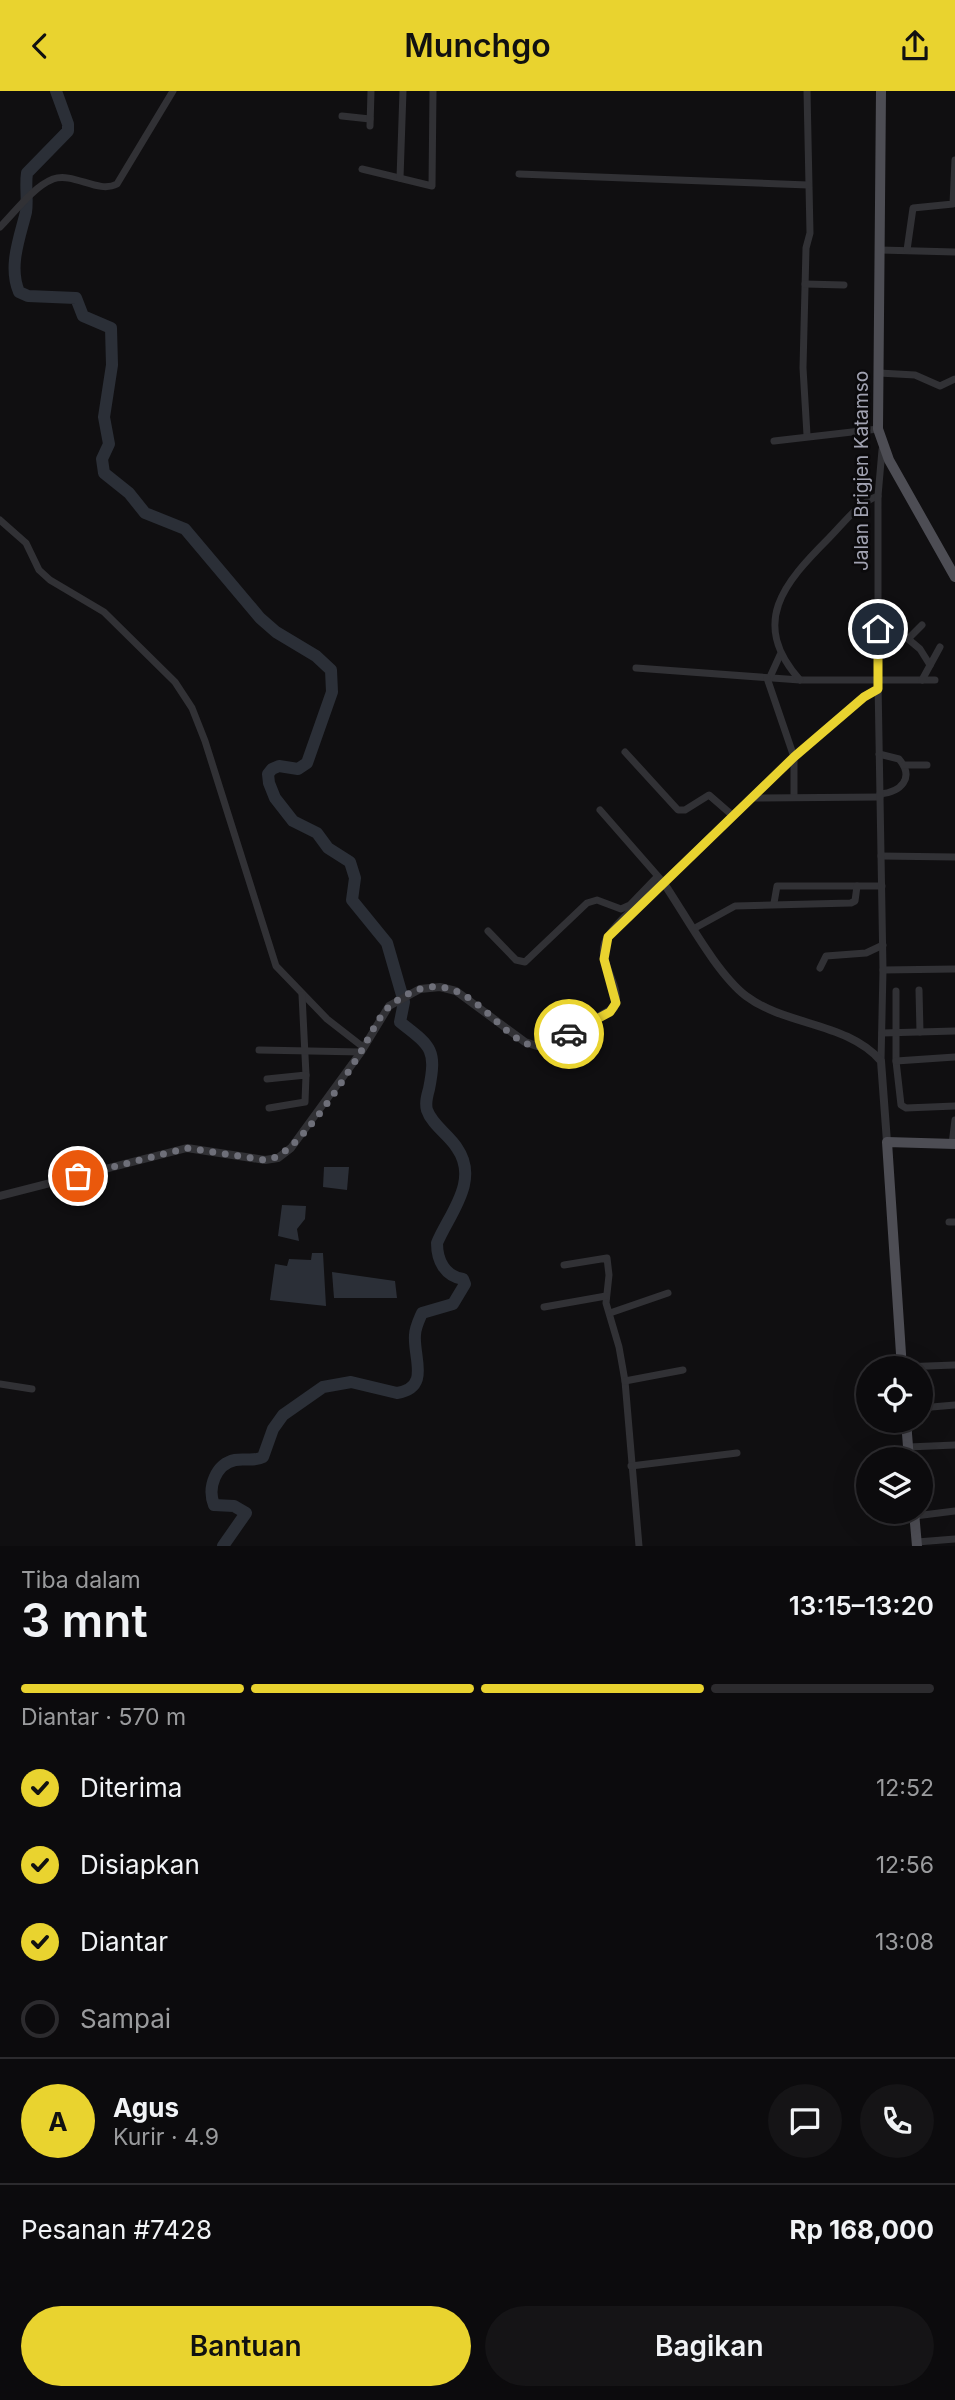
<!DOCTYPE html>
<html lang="id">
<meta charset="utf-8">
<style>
body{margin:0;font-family:Inter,sans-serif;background:#151416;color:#f1f3f6;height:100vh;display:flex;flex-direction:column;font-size:26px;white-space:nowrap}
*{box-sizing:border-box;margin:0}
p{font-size:23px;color:#9a9b9d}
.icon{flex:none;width:38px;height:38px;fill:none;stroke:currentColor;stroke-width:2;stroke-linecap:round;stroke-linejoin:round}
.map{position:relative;height:1455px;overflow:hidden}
.drawer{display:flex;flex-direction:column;background:#0c0b0d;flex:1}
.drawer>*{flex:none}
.buttons{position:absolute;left:856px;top:1265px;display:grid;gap:14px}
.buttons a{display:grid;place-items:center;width:77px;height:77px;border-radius:50%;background:#0c0b0d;box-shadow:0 7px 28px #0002,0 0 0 2px #2c2b2e;font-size:35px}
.pin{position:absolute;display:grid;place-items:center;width:60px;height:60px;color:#fff;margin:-30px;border:4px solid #fff;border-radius:50%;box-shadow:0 2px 7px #0007}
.courier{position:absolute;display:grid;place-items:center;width:70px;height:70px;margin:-35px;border:5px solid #e9d32f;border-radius:50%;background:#fff;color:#222;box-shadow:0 2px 9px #0007}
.overview em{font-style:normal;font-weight:600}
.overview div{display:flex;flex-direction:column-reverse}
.overview{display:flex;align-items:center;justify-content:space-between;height:119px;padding:0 21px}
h1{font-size:46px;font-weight:600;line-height:52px}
.bar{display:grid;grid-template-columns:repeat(4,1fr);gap:10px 7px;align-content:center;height:84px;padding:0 21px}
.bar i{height:9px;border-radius:5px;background:#2c2b2e}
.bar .active{background:#e9d32f}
.bar p{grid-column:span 4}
.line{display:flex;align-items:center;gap:18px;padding:0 21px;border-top:2px solid #2c2b2e}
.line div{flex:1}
.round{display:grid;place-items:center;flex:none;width:74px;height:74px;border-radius:37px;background:#151416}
ol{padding:0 21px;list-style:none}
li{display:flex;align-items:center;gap:21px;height:77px}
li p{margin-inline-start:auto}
li .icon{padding:7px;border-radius:50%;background:#e9d32f;color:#111;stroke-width:4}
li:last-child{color:#9a9b9d}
li i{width:38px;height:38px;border:4px solid #2c2b2e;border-radius:50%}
.action{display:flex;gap:14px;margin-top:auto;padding:14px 21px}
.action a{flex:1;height:80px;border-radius:42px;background:#e9d32f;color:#111;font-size:28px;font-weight:600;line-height:80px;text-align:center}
.action a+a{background:#151416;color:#f1f3f6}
header{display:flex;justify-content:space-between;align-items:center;height:91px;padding:0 21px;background:#e9d32f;color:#111;font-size:32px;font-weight:600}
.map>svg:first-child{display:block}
.water{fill:#2b2f37}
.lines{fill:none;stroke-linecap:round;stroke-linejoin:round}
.river{stroke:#2b2f37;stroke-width:12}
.minor{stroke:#313135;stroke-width:7}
.tertiary{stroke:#313135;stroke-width:8}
.primary{stroke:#4d4d54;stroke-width:10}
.done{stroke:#6e6f79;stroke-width:7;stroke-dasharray:0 12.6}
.route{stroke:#e9d32f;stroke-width:9}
.labels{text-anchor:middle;stroke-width:5;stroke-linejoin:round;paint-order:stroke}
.street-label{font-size:19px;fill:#a1a2b1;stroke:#0b0a0c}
</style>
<header><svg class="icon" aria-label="back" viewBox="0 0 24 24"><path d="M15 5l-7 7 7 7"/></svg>Munchgo<svg class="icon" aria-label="share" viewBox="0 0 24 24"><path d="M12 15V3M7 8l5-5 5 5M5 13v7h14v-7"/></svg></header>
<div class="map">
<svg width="955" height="1455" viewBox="0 0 955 1455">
<rect width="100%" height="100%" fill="#100f11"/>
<!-- water -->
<g class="water">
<polygon points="324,1076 349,1076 347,1099 323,1096"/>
<polygon points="282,1114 306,1115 305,1128 297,1138 299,1150 278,1145"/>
<polygon points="312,1162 323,1162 326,1215 270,1209 275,1173 287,1175 289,1168 311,1169"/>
<polygon points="332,1181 395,1190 397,1207 334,1207"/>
</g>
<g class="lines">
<!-- river -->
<path class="river" d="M56,0L68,33V40L27,82C25,95 28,108 26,121C20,146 8,175 19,201L28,205L76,207L83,225L111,237L112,274L104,326L109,353L102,368L104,382L129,402L145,422L185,438L260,527L276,541L316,565L331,579L332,601L307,672L298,678L279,675L272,678L268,683L269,692L275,707L293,730L317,742L328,757L350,771L355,787L352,809L387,852L404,911L400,931C431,955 437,958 429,998C427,1005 425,1012 427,1019C432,1034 449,1044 457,1057C480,1090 449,1123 437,1152C437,1170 445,1185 463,1188L465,1193L453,1213L422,1222C419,1229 415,1237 415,1244C413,1266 431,1297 397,1302L351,1291L323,1296L283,1324L273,1338L263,1366C254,1371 245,1367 235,1369C216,1373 207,1396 214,1414L234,1415L246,1422L223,1455"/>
<!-- minor -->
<g class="minor">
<polyline points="807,0 810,142 806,157 803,277 807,344"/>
<polyline points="342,25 370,28"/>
<polyline points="370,35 371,0"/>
<polyline points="362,78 432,95 433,0"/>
<polyline points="519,83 808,94"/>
<polyline points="400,87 403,0"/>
<path d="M0,136C15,121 33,96 53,88C74,81 98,103 117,93L173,0"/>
<polyline points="880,159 955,161"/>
<polyline points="907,159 913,117 953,113 955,69"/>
<polyline points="805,193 844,194"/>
<polyline points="879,282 915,284 940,295 955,288"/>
<polyline points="774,350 878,338"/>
<polyline points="0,429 26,452 39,479 50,489 104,521 175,591 192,617 205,650 276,875 327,928 363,956"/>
<polyline points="901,542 920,558 930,574"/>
<polyline points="909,547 922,534"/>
<polyline points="636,577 800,589 935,589"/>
<polyline points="770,586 780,564"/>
<polyline points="767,587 794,666 794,706"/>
<path d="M800,589C749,532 784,492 829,447C844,432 858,412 878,405"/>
<polyline points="922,589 940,556"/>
<polyline points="625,661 678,719 685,719 709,704 732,724"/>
<path d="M879,663L899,668C915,687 901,701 880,703"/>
<polyline points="904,674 927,674"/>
<polyline points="751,707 880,706"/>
<polyline points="600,719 663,791 794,666 864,605 878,598"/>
<polyline points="881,765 955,766"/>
<polyline points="774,812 777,795 857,795"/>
<polyline points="695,837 735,815 851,812 855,810 857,795 882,795"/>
<polyline points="488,840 516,869 525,871 587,812 597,809 621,818 630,814 657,786"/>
<polyline points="820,877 826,865 866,862 883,854"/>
<polyline points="883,879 955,878"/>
<polyline points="919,899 920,941"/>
<polyline points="896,900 896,970 901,1014 906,1017 955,1015"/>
<polyline points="302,904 306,984"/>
<polyline points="882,942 955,940"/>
<polyline points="259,959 361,961"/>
<polyline points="881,970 883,879 878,591 878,405 882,359"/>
<polyline points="896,970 955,966"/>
<polyline points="267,988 306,984 305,1011 269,1017"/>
<polyline points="952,1053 955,1029"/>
<polyline points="949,1131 955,1131"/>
<polyline points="564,1174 607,1167 609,1184 606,1212 619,1256 625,1290 639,1455"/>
<polyline points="544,1216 606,1205"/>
<polyline points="610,1222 668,1202"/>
<polyline points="902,1276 954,1274"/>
<polyline points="625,1290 683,1279"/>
<polyline points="0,1293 32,1298"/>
<polyline points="920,1317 955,1314"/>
<polyline points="908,1356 955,1354"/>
<polyline points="631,1375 737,1362"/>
<polyline points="915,1425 955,1420"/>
<polyline points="917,1451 955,1448"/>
</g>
<!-- tertiary -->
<path class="tertiary" d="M0,1105L187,1057L265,1069L278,1067L291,1057L361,961L389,915L420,898L440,896L456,900L525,951L537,955H547L614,917C623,896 598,875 605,852C611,835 648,805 663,791C685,823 716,882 746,905C786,935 847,931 881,970L887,1051"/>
<!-- primary -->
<g class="primary">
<polyline points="881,0 878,338 889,369 955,486"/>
<polyline points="902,1278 887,1051 955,1053"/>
<polyline points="906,1330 909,1368"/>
<polyline points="914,1421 917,1455"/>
</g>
</g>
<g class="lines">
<!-- done -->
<path class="done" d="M78,1085L187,1057L265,1069C295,1069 346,985 362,959C370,945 379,924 391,914C468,853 499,965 546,955C554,953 562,947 569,943"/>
<!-- route -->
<polyline class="route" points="569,943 610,921 616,912 604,868 608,846 794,666 864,606 878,598 878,538"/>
</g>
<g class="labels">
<!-- street labels -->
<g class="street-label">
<text transform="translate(861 380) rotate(-90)" y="7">Jalan Brigjen Katamso</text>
</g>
</g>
</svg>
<div class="buttons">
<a><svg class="icon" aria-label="locate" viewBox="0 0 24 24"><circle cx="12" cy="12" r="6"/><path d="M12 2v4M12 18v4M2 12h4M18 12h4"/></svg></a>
<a><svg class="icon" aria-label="layers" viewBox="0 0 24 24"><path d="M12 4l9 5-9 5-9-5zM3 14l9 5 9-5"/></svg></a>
</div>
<div class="pin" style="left:78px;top:1085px;background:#ea580c"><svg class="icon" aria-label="bag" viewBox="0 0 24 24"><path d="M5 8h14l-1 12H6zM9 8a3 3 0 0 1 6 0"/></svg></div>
<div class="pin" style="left:878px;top:538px;background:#1f2937"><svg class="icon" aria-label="home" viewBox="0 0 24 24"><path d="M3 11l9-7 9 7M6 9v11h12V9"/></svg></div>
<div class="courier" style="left:569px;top:943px"><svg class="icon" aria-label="car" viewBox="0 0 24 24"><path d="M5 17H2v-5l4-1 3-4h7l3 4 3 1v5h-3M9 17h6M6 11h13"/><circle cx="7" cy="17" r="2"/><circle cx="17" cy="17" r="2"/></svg></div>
</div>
<section class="drawer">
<div class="overview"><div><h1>3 mnt</h1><p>Tiba dalam</p></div><em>13:15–13:20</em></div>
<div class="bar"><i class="active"></i><i class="active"></i><i class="active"></i><i></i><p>Diantar · 570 m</p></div>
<ol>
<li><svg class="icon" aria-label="check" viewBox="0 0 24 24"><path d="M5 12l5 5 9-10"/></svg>Diterima<p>12:52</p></li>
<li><svg class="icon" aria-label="check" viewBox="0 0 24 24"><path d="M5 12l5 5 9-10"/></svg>Disiapkan<p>12:56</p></li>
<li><svg class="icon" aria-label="check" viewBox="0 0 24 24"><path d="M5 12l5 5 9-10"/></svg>Diantar<p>13:08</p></li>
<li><i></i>Sampai</li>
</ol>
<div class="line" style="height:126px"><b class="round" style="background:#e9d32f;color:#111">A</b><div><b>Agus</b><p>Kurir · 4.9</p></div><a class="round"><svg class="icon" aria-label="chat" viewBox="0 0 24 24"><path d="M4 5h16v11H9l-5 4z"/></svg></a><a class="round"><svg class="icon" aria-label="phone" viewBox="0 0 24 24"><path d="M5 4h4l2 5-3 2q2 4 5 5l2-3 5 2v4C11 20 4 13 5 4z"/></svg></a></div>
<div class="line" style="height:91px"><div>Pesanan #7428</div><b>Rp 168,000</b></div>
<div class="action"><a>Bantuan</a><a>Bagikan</a></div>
</section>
